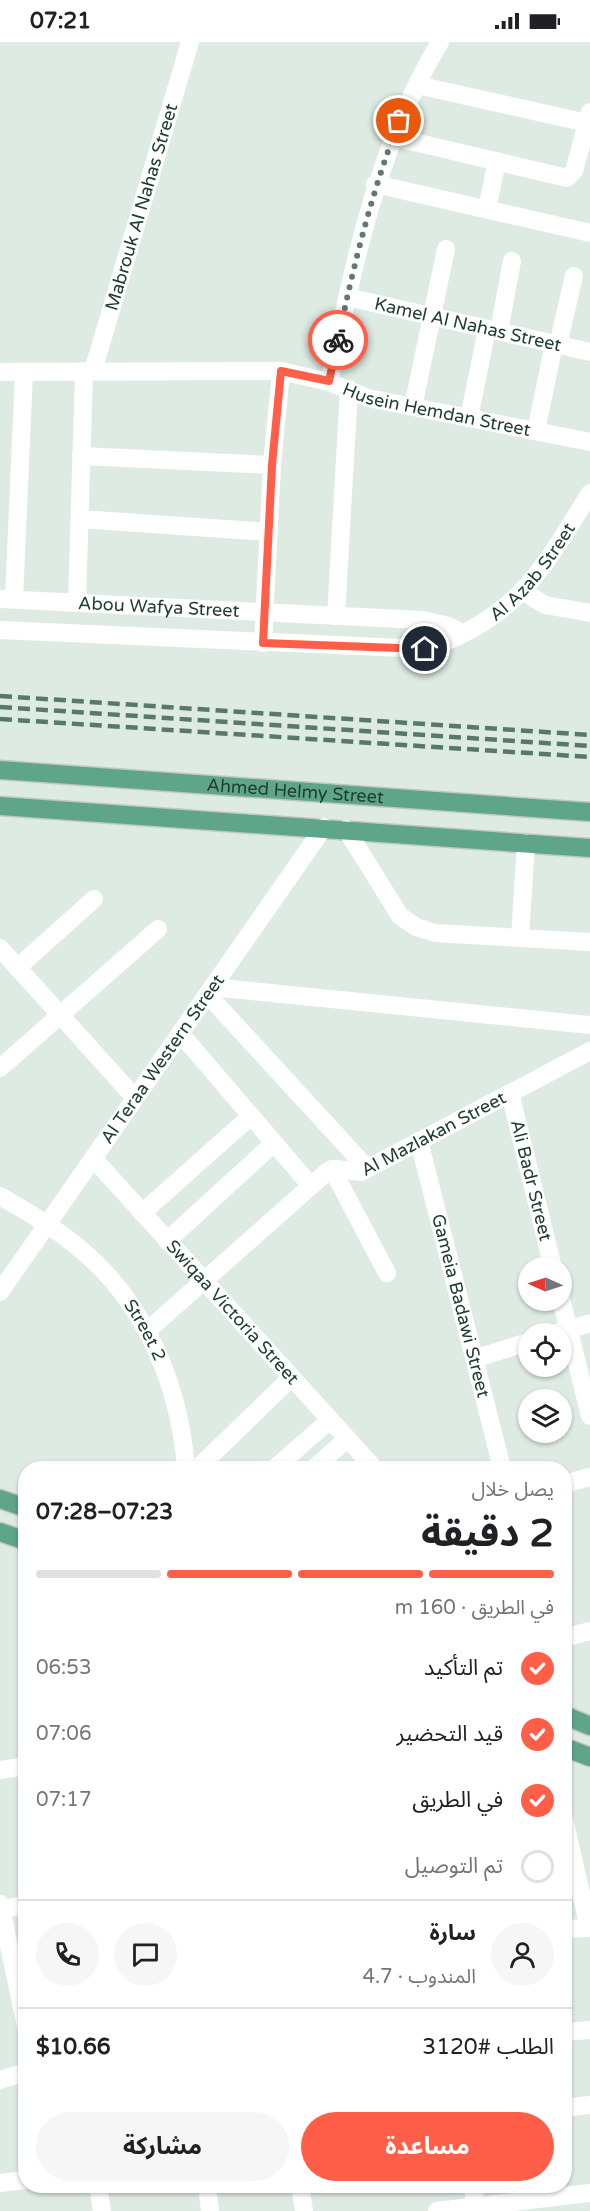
<!DOCTYPE html>
<html lang="ar">
<meta charset="utf-8">
<style>
body{margin:0;font-family:"Varela Round","Noto Sans Arabic",sans-serif;background:#f6f6f6;color:#202124;direction:rtl;height:100vh;display:flex;flex-direction:column;font-size:22px;white-space:nowrap}
*{box-sizing:border-box;margin:0}
p{font-size:20px;color:#757577}
.icon{flex:none;width:33px;height:33px;fill:none;stroke:currentColor;stroke-width:2;stroke-linecap:round;stroke-linejoin:round}
.map{position:relative;flex:1;overflow:hidden;direction:ltr}
.side{position:absolute;left:18px;top:1419px;width:554px;height:732px;display:flex;flex-direction:column;background:#fff;border-radius:24px;box-shadow:0 2px 4px #0004;direction:rtl}
.side>*{flex:none}
.needle{width:39px;rotate:273deg}
.tools{position:absolute;left:518px;top:1215px;display:grid;gap:12px}
.tools a{display:grid;place-items:center;width:54px;height:54px;border-radius:50%;background:#fff;box-shadow:0 2px 4px #0004;font-size:30px}
.pin{position:absolute;display:grid;place-items:center;width:51px;height:51px;color:#fff;margin:-26px;border:3px solid #fff;border-radius:50%;box-shadow:0 2px 6px #0007}
.courier{position:absolute;display:grid;place-items:center;width:60px;height:60px;margin:-30px;border:4px solid #ff5f48;border-radius:50%;background:#fff;color:#222;box-shadow:0 2px 8px #0007}
.summary em{font-style:normal;font-weight:700}
.summary div{display:flex;flex-direction:column-reverse}
.summary{display:flex;align-items:center;justify-content:space-between;height:102px;padding:0 18px}
h1{font-size:39px;font-weight:700;line-height:45px}
.bar{display:grid;grid-template-columns:repeat(4,1fr);gap:9px 6px;align-content:center;height:72px;padding:0 18px}
.bar i{height:8px;border-radius:4px;background:#e0e0e0}
.bar .on{background:#ff5f48}
.bar p{grid-column:span 4}
.line{display:flex;align-items:center;gap:15px;padding:0 18px;border-top:2px solid #e0e0e0}
.line div{flex:1}
.round{display:grid;place-items:center;flex:none;width:63px;height:63px;border-radius:32px;background:#f6f6f6}
ol{padding:0 18px;list-style:none}
li{display:flex;align-items:center;gap:18px;height:66px}
li p{margin-inline-start:auto}
li .icon{padding:6px;border-radius:50%;background:#ff5f48;color:#fff;stroke-width:4}
li:last-child{color:#757577}
li i{width:33px;height:33px;border:3px solid #e0e0e0;border-radius:50%}
.primary-button{display:flex;gap:12px;margin-top:auto;padding:12px 18px}
.primary-button a{flex:1;height:69px;border-radius:36px;background:#ff5f48;color:#fff;font-size:24px;font-weight:700;line-height:69px;text-align:center}
.primary-button a+a{background:#f6f6f6;color:#202124}
.status{display:flex;justify-content:space-between;align-items:center;height:42px;padding:0 30px;background:#fff;direction:ltr}
.status svg{height:16px;fill:currentColor}
.map>svg:first-child{display:block}
.lines{fill:none;stroke-linecap:round;stroke-linejoin:round}
.major-casing{stroke:#c0c8c5;stroke-width:21}
.minor{stroke:#fff;stroke-width:18}
.major{stroke:#5ea58a;stroke-width:18}
.rail{stroke:#58786b;stroke-width:4.5;stroke-dasharray:12 6;stroke-linecap:butt}
.done{stroke:#61796f;stroke-width:6;stroke-dasharray:0 10.8}
.route{stroke:#ff5f48;stroke-width:8}
.labels{text-anchor:middle;stroke-width:5;stroke-linejoin:round;paint-order:stroke}
.street-label{font-size:18px;fill:#1e3c30;stroke:#eef8f2}
</style>
<div class="status"><b>07:21</b><svg viewBox="0 0 49 12"><path d="M0 12V9h3v3zM5 12V6h3v6zM10 12V3h3v9zM15 12V0h3v12zM26 1h20v11H26zM47 4h2v5h-2z"/></svg></div>
<div class="map">
<svg width="590" height="2169" viewBox="0 0 590 2169">
<rect width="100%" height="100%" fill="#deebe3"/>
<g class="lines">
<!-- major casing -->
<g class="major-casing">
<g id="major">
<path id="s12" d="M0,728L590,770"/>
<polyline points="0,764 590,806"/>
<polyline points="0,1457 26,1466"/>
<polyline points="0,1490 26,1499"/>
<polyline points="564,1673 590,1684"/>
<polyline points="564,1705 590,1715"/>
</g>
</g>
<!-- minor -->
<g class="minor">
<polyline points="417,43 587,81"/>
<polyline points="393,95 567,136 574,129 590,70"/>
<polyline points="375,142 590,191"/>
<polyline points="487,167 497,119"/>
<path id="s1" d="M347,255L590,310"/>
<polyline points="499,289 512,219"/>
<polyline points="558,303 574,234"/>
<path id="s2" d="M93,329L190,0"/>
<path id="s3" d="M0,330L281,329L329,340L368,356L590,400"/>
<path d="M329,340C354,222 377,105 440,0"/>
<polyline points="413,365 446,207"/>
<polyline points="469,376 487,287"/>
<polyline points="536,389 554,302"/>
<polyline points="81,414 272,423"/>
<polyline points="80,477 269,490"/>
<polyline points="524,550 545,563 590,571"/>
<path id="s4" d="M0,557L422,578L449,584L461,591"/>
<polyline points="14,557 24,330"/>
<polyline points="77,561 84,329"/>
<polyline points="336,574 349,347"/>
<path id="s5" d="M0,588L425,607C516,578 543,527 590,451"/>
<polyline points="263,601 272,423 281,329"/>
<polyline points="346,787 400,874 416,885 435,891 590,900"/>
<polyline points="520,896 526,801"/>
<polyline points="0,906 135,1056"/>
<polyline points="17,926 94,857"/>
<polyline points="212,945 590,983"/>
<polyline points="207,952 367,1126"/>
<polyline points="180,991 311,1144"/>
<polyline points="0,1026 158,887"/>
<path id="s6" d="M510,1051L553,1226"/>
<path id="s7" d="M419,1099L502,1426"/>
<path id="s8" d="M93,1116L374,1426"/>
<polyline points="332,1127 387,1231"/>
<path id="s9" d="M0,1154C24,1168 48,1181 69,1198C142,1253 179,1338 186,1426"/>
<polyline points="142,1171 251,1074"/>
<polyline points="167,1199 274,1101"/>
<path id="s10" d="M0,1250L324,785"/>
<polyline points="561,1257 590,1374"/>
<path id="s11" d="M147,1289L328,1129L336,1127L361,1130L590,1009"/>
<polyline points="557,1291 590,1281"/>
<polyline points="474,1317 528,1300"/>
<polyline points="198,1426 291,1336"/>
<polyline points="275,1426 330,1378"/>
<polyline points="314,1426 347,1397"/>
<polyline points="564,1442 590,1435"/>
<polyline points="564,1596 590,1589"/>
<polyline points="0,1728 26,1724"/>
<polyline points="564,1777 589,1886"/>
<polyline points="0,1862 26,1984"/>
<polyline points="1,1867 26,1863"/>
<polyline points="564,1887 590,1886"/>
<polyline points="564,1990 590,1988"/>
<polyline points="0,2038 26,2030"/>
<polyline points="564,2066 590,2063"/>
<polyline points="0,2141 26,2138"/>
<polyline points="98,2144 102,2169"/>
<polyline points="207,2144 210,2169"/>
<polyline points="300,2144 304,2169"/>
<polyline points="473,2144 476,2169"/>
<polyline points="437,2169 590,2151"/>
</g>
<!-- major -->
<use href="#major" class="major"/>
<!-- rail -->
<g class="rail">
<polyline points="0,654 590,693"/>
<polyline points="0,665 590,704"/>
<polyline points="0,677 590,715"/>
</g>
</g>
<g class="lines">
<!-- done -->
<path class="done" d="M338,298C354,221 371,153 399,79"/>
<!-- route -->
<polyline class="route" points="338,298 329,339 281,329 272,423 263,601 425,607"/>
</g>
<g class="labels">
<!-- street labels -->
<g class="street-label">
<text dy="6" stroke="none"><textPath href="#s2" startOffset="171">Mabrouk Al Nahas Street</textPath></text>
<text dy="6" stroke="none"><textPath href="#s1" startOffset="124">Kamel Al Nahas Street</textPath></text>
<text dy="6" stroke="none"><textPath href="#s3" startOffset="442">Husein Hemdan Street</textPath></text>
<text dy="6" stroke="none"><textPath href="#s5" startOffset="561">Al Azab Street</textPath></text>
<text dy="6" stroke="none"><textPath href="#s4" startOffset="159">Abou Wafya Street</textPath></text>
<text dy="6" stroke="none"><textPath href="#s12" startOffset="296">Ahmed Helmy Street</textPath></text>
<text dy="6" stroke="none"><textPath href="#s10" startOffset="284">Al Teraa Western Street</textPath></text>
<text dy="6" stroke="none"><textPath href="#s11" startOffset="357">Al Mazlakan Street</textPath></text>
<text dy="6" stroke="none"><textPath href="#s6" startOffset="90">Ali Badr Street</textPath></text>
<text dy="6" stroke="none"><textPath href="#s7" startOffset="170">Gameia Badawi Street</textPath></text>
<text dy="6" stroke="none"><textPath href="#s8" startOffset="208">Swiqaa Victoria Street</textPath></text>
<text dy="6" stroke="none"><textPath href="#s9" startOffset="201">Street 2</textPath></text>
</g>
</g>
</svg>
<div class="tools">
<a><svg class="needle" viewBox="-14 -14 28 28"><path d="M0-13l5 13h-10z" fill="#e53935"/><path d="M0 13l5-13h-10z" fill="#757577"/></svg></a>
<a><svg class="icon" aria-label="locate" viewBox="0 0 24 24"><circle cx="12" cy="12" r="6"/><path d="M12 2v4M12 18v4M2 12h4M18 12h4"/></svg></a>
<a><svg class="icon" aria-label="layers" viewBox="0 0 24 24"><path d="M12 4l9 5-9 5-9-5zM3 14l9 5 9-5"/></svg></a>
</div>
<div class="pin" style="left:399px;top:79px;background:#ea580c"><svg class="icon" aria-label="bag" viewBox="0 0 24 24"><path d="M5 8h14l-1 12H6zM9 8a3 3 0 0 1 6 0"/></svg></div>
<div class="pin" style="left:425px;top:607px;background:#1f2937"><svg class="icon" aria-label="home" viewBox="0 0 24 24"><path d="M3 11l9-7 9 7M6 9v11h12V9"/></svg></div>
<div class="courier" style="left:338px;top:298px"><svg class="icon" aria-label="bike" viewBox="0 0 24 24"><circle cx="6" cy="16" r="4"/><circle cx="18" cy="16" r="4"/><path d="M6 16l4-8h5l3 8M10 8l3 8H6M13 5h3"/></svg></div>
<section class="side">
<div class="summary"><div><h1>2 دقيقة</h1><p>يصل خلال</p></div><em>07:23–07:28</em></div>
<div class="bar"><i class="on"></i><i class="on"></i><i class="on"></i><i></i><p>في الطريق · 160 m</p></div>
<ol>
<li><svg class="icon" aria-label="check" viewBox="0 0 24 24"><path d="M5 12l5 5 9-10"/></svg>تم التأكيد<p>06:53</p></li>
<li><svg class="icon" aria-label="check" viewBox="0 0 24 24"><path d="M5 12l5 5 9-10"/></svg>قيد التحضير<p>07:06</p></li>
<li><svg class="icon" aria-label="check" viewBox="0 0 24 24"><path d="M5 12l5 5 9-10"/></svg>في الطريق<p>07:17</p></li>
<li><i></i>تم التوصيل</li>
</ol>
<div class="line" style="height:108px"><a class="round"><svg class="icon" aria-label="person" viewBox="0 0 24 24"><circle cx="12" cy="8" r="4"/><path d="M4 21q1-7 8-7t8 7"/></svg></a><div><b>سارة</b><p>المندوب · 4.7</p></div><a class="round"><svg class="icon" aria-label="chat" viewBox="0 0 24 24"><path d="M4 5h16v11H9l-5 4z"/></svg></a><a class="round"><svg class="icon" aria-label="phone" viewBox="0 0 24 24"><path d="M5 4h4l2 5-3 2q2 4 5 5l2-3 5 2v4C11 20 4 13 5 4z"/></svg></a></div>
<div class="line" style="height:78px"><div>الطلب #3120</div><b>$10.66</b></div>
<div class="primary-button"><a>مساعدة</a><a>مشاركة</a></div>
</section>
</div>
